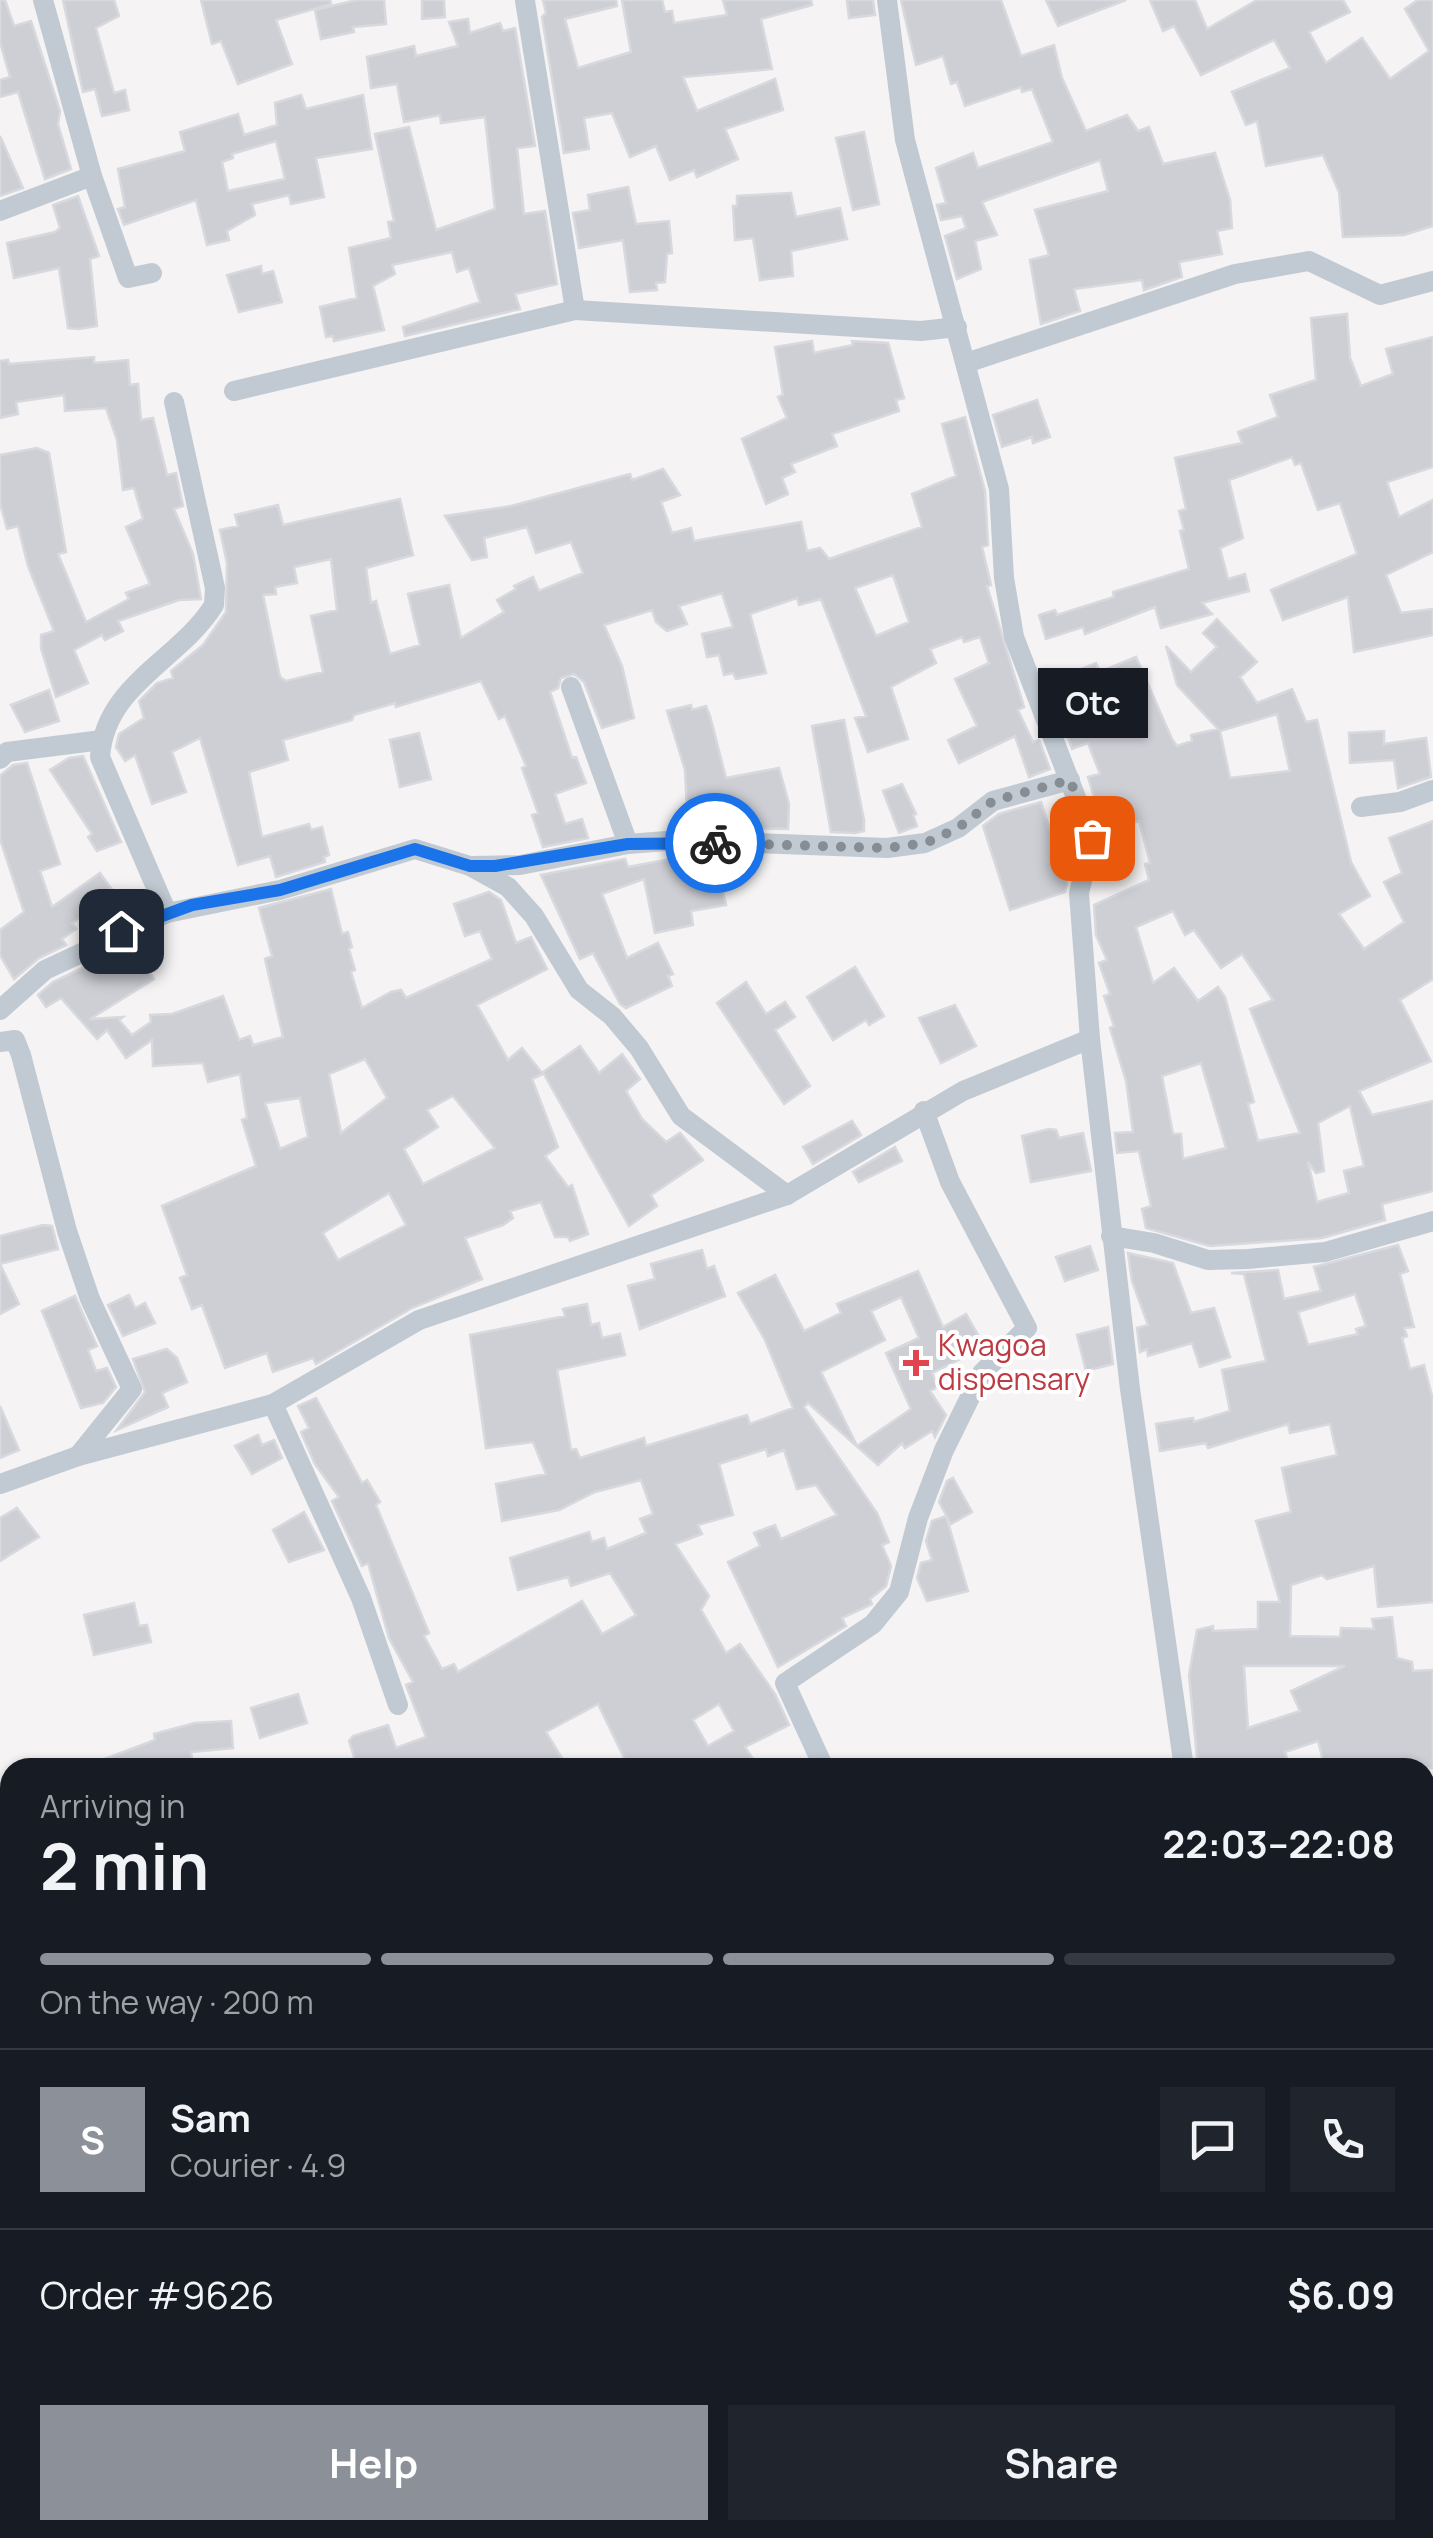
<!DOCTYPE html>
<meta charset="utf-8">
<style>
body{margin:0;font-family:Manrope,sans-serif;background:#20242c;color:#f1f3f6;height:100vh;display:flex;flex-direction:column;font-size:38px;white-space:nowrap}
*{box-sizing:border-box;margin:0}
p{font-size:32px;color:#9ea1a6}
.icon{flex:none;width:55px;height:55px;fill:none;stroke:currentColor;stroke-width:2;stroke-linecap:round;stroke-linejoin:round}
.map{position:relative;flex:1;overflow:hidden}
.side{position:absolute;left:0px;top:1758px;width:1435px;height:782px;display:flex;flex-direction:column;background:#171b24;border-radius:30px 30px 0 0;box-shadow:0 2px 8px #0004}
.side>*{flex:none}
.pin{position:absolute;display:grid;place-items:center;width:85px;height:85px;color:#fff;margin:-42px;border-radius:20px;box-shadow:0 5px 15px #0006}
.courier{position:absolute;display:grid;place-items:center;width:100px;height:100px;margin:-50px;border:8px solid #1a73e8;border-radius:50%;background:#fff;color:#222;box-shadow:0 2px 12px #0007}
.bubble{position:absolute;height:70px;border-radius:0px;background:#171b24;box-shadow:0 2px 8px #0004;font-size:32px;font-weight:700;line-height:70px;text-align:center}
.summary em{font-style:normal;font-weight:700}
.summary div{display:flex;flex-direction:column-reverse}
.summary{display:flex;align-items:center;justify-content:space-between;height:170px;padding:0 40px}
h1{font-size:65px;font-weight:700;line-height:75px}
.bar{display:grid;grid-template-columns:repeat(4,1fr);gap:15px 10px;align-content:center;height:120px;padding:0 40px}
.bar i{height:12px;border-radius:8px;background:#363941}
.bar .selected{background:#8c9099}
.bar p{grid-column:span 4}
.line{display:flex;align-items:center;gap:25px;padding:0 40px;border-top:2px solid #363941}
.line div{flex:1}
.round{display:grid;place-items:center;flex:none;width:105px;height:105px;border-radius:0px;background:#20242c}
.cta{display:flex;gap:20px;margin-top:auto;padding:20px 40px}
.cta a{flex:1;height:115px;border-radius:0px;background:#8c9099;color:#fff;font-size:40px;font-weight:700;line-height:115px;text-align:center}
.cta a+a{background:#20242c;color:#f1f3f6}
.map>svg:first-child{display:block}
.building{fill:#cdcfd5;stroke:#d7d9de;stroke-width:2.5;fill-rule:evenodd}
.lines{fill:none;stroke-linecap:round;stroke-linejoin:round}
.minor{stroke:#c1cad2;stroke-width:20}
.done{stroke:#868d94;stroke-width:10;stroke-dasharray:0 18}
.route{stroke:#1a73e8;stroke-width:12}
.health-dot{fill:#e0444e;stroke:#fff;stroke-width:4}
.labels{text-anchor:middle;stroke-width:8;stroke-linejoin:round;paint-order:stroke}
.health-label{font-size:30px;fill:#be3a42;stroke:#fff;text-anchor:start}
</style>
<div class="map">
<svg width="1433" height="2538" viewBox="0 0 1433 2538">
<rect width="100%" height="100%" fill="#f5f3f3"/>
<!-- building -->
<g class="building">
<polygon points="0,0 5,0 14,26 31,21 60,111 58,124 71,169 45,179 18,92 0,97 0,80 10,77 0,42"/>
<polygon points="63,0 114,0 119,16 96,28 114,93 125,90 129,110 102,116 95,89 83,92"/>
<polygon points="201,0 330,0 331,4 276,20 292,64 238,84 221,41 212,44"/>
<polygon points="357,0 384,0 386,24 353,27 354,32 321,39 315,10"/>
<polygon points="422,0 444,0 445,17 422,19"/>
<polygon points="543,0 616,0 617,6 565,19 578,68 631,52 622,0 662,0 665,12 672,11 674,23 727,15 723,0 811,0 812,5 761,19 772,69 683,77 697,111 775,79 783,110 725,129 738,159 697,177 694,170 670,180 656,146 630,157 612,113 584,118 589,149 564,153 542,17 546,13"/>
<polygon points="847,0 873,0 875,15 849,18"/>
<polygon points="901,0 1001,0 1021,56 1054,45 1062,78 1086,131 1127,115 1138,131 1149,127 1163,164 1215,153 1230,200 1232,228 1217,231 1222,254 1179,262 1182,277 1144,290 1142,280 1074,289 1080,311 1041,324 1030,260 1049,255 1035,210 1108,191 1100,160 982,202 997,235 975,241 981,269 957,279 945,236 966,228 962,216 941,220 937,205 946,203 936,168 973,153 978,168 1053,142 1032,89 1022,92 1021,87 965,106 957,82 951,84 943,56 916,65"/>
<polygon points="1046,0 1126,0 1058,26"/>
<polygon points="1150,0 1195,0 1207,29 1257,0 1343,0 1350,12 1309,32 1326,63 1362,38 1390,79 1429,51 1405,9 1418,0 1433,0 1433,226 1404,235 1343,237 1339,192 1323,155 1266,166 1257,121 1246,125 1232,92 1290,68 1274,40 1201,75 1174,26 1163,31"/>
<polygon points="468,19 470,33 500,23 503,31 515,28 535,146 517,148 524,214 545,211 557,284 515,294 520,309 405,336 403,327 480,302 469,268 457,272 452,252 392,265 395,274 373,286 384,330 334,341 333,336 326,337 320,307 357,298 349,248 391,238 388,222 394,221 375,134 409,127 436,230 495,209 485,117 441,123 440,115 404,122 397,84 371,88 367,57 414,46 416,56 458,46 449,22"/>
<path d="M301,95L306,109L363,95L372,149L316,158L324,197L291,204L289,195L252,204L255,215L227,231L229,240L207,245L196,200L124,225L118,209L125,207L118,169L185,151L180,132L238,114L244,135L277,125L275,103ZM276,141L285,179L228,191L222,162L233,158L232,154Z"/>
<polygon points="864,132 879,204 853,210 836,138"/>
<polygon points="0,136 23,188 0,196"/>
<polygon points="628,187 636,224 669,221 672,253 667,254 665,282 656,283 657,290 630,292 623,240 579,248 573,213 590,210 588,195"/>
<polygon points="791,193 796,217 840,208 847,239 791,251 793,276 760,280 753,238 735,240 733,206 737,206 737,196"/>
<polygon points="78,196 99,256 90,259 97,326 79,329 68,328 59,268 14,278 7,243 55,232 60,228 53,205"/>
<polygon points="261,266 262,274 273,271 282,302 239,312 227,275"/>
<polygon points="1347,314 1350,358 1361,386 1393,374 1386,349 1433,337 1433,467 1387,482 1399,517 1433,500 1433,552 1386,575 1401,613 1433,609 1433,635 1354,652 1348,597 1283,620 1271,590 1357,554 1340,503 1318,510 1301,463 1295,465 1292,457 1229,480 1243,538 1220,548 1228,579 1245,574 1249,591 1202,603 1212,614 1161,628 1155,607 1085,634 1083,627 1046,639 1039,615 1055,610 1057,615 1114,597 1113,592 1189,569 1180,531 1184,530 1179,511 1186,509 1175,458 1242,443 1238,432 1278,417 1270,395 1316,380 1311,318"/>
<polygon points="812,341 814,353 853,345 852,341 888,343 904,398 896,400 899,411 832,434 837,446 791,464 795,472 782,478 788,494 766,504 742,439 787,418 778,397 783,395 775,347"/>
<polygon points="94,357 94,363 128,360 130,385 138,384 141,420 153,418 167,475 176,473 183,506 174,509 193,554 201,599 179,600 118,621 123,631 105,640 102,635 74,650 88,683 56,697 41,648 41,635 54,631 28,566 18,526 7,529 0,503 0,455 37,448 49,453 66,552 58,554 86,622 129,599 126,593 150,584 126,527 143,519 134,488 123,490 117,440 106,408 65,411 64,395 16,402 18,414 0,418 0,361 8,360 9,364"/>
<polygon points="1037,400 1050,437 1033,443 1032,437 1002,447 993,415"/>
<path d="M965,417L985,491L988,545L982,547L991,585L987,586L1024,707L1018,710L1033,742L1039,740L1050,769L1029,777L1015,736L959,763L948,740L977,726L955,679L989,663L980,637L964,642L962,637L930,649L936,663L891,687L908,739L868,752L855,718L866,716L821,599L799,605L797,598L750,614L766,673L736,679L733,673L724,675L719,655L707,657L702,634L733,627L722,593L679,606L687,624L667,631L656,622L652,610L604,625L622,666L634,718L602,728L584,682L574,674L561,678L558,688L550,692L572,758L576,757L586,783L555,794L565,824L582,819L588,838L543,847L532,815L538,813L522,768L526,766L505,716L499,719L481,681L396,707L395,703L354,715L352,720L283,740L288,760L249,772L262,837L309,824L311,830L322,827L329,855L324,857L325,862L276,877L270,856L238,865L200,738L172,752L186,792L152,804L135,755L125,761L116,747L119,734L144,718L139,701L157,683L173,678L171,671L203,645L226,612L227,563L220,530L238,526L235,515L278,505L283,525L400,499L413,555L366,568L371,603L376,601L390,654L420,645L408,594L449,585L461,638L504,612L497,600L516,589L514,586L533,577L539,591L583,573L571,542L536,553L527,527L484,538L487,557L472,560L445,516L511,506L630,474L632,480L663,469L680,495L661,502L672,533L691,528L694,541L801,522L807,551L820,548L829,559L922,527L912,494L956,476L942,424ZM331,559L337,610L311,616L323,672L286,681L280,677L263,595L276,594L275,587L297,583L294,567ZM893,575L909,622L876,636L855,588Z"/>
<path d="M1217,619L1257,662L1240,677L1257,703L1292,689L1306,722L1317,720L1351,862L1370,896L1339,914L1364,949L1404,922L1384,882L1402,873L1389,838L1433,821V979L1400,1000L1431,1061L1359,1091L1372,1115L1433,1101V1191L1382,1204L1385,1220L1322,1238L1210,1246L1146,1228L1142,1209L1151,1206L1139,1151L1117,1153L1115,1133L1133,1132L1126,1081L1110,1028L1114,1026L1104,996L1110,994L1099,963L1107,960L1096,935L1094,905L1149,880L1145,864L1150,863L1139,821L1104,831L1088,777L1100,774L1088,743L1072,749L1049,682L1096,663L1100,672L1136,657L1172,739L1177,746L1192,741L1191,735L1218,729L1177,685L1166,646L1191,672L1217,647L1203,633ZM1277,714L1290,771L1230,778L1220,731ZM1173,911L1185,935L1194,930L1221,968L1242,954L1273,1000L1250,1009L1300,1133L1258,1141L1248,1104L1254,1102L1225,997L1218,987L1198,1001L1174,968L1153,983L1136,927ZM1201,1063L1226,1148L1183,1159L1181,1134H1173L1162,1076ZM1350,1106L1364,1166L1344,1171L1349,1193L1317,1202L1308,1162L1316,1173L1324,1171L1318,1123Z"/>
<polygon points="49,690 59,721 25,732 11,705"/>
<polygon points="691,705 692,710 706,706 710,716 726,778 779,768 789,804 788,829 695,827 694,809 687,810 685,770 667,711"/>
<polygon points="844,720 864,820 864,831 855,833 831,832 812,726"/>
<polygon points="1384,731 1384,744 1426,738 1431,777 1398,788 1394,760 1350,763 1349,733"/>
<polygon points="419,733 431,779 400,787 390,740"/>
<polygon points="83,756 121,842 97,851 88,837 92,834 50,770 69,758"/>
<polygon points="27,763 60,864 40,871 52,907 100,873 115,894 72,923 76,929 62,939 66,945 39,958 14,979 0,955 0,930 24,912 0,839 0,776 13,765"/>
<polygon points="902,784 916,814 913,815 917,826 899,833 883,791"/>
<polygon points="1041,802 1067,884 1065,892 1010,910 983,826 999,814"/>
<polygon points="697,854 714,855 726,905 691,911 693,925 655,933 644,879 602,894 627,958 658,943 673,974 668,976 672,986 626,1008 620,1004 593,953 580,959 541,875 625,859 628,867"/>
<path d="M331,889L342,934L348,932L352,947L349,949L355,970L351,972L362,1008L391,992L401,990L406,998L492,959L480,931L465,936L454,904L489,892L501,900L516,943L531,937L547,969L477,1005L508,1060L522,1048L543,1074L532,1079L558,1147L545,1156L568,1187L572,1185L588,1234L570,1241L568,1237H555L541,1202L510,1211L513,1218L503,1225L465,1238L482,1279L412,1308L316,1364L313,1358L273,1372L267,1353L225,1368L202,1305L192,1309L180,1278L187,1275L162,1206L256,1166L242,1120L247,1118L240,1074L208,1082L203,1063L153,1066L152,1040L126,1058L107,1030L97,1039L61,998L46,1007L38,995L53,982L132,944L154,979L90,1019L123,1017L119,1020L132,1035L151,1022L150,1015L172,1014L223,996L239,1040L250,1036L253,1045L283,1037L265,959L272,956L259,908ZM365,1059L387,1098L341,1133L329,1074ZM453,1096L495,1148L423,1184L404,1149L438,1127L427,1110ZM300,1098L308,1137L280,1149L265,1103ZM389,1193L406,1225L338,1260L323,1233Z"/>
<polygon points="855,967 884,1016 869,1025 866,1020 833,1040 807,997"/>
<polygon points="746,982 766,1014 785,1002 795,1017 775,1030 810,1086 784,1104 717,1003"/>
<polygon points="955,1005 976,1046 941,1063 919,1018"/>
<polygon points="580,1046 599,1073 622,1054 640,1079 626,1091 642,1119 666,1142 680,1133 703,1160 651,1195 657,1206 629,1226 543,1072"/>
<polygon points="852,1121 861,1135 813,1164 803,1147"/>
<polygon points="1049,1129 1056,1130 1059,1138 1083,1133 1091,1171 1031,1182 1022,1136"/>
<polygon points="895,1147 902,1161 859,1182 853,1172"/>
<polygon points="43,1225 52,1226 58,1249 0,1264 0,1236"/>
<path d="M1398,1245L1408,1271L1400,1274L1414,1327L1404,1328L1407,1336L1402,1338L1410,1369L1424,1365L1433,1400V1602L1378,1607L1374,1566L1327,1579L1322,1575L1291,1585L1290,1636L1340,1637L1341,1628L1374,1629L1372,1619L1392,1617L1397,1658L1412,1662L1413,1671L1433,1670V1768H1325L1318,1741L1285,1752L1290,1768H1198L1189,1675L1197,1630L1213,1626V1631L1258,1629V1602H1280L1256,1521L1291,1512L1282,1468L1337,1455L1330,1424L1290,1433L1288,1424L1208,1448L1206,1443L1160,1451L1156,1424L1193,1418L1194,1422L1230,1411L1222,1370L1266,1361L1244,1274L1231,1273L1278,1270L1284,1299L1321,1291L1314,1267ZM1355,1294L1366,1326L1356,1329L1358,1334L1308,1345L1298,1312ZM1244,1666H1345L1291,1691L1300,1711L1248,1728Z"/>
<polygon points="1090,1246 1098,1270 1065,1281 1056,1257"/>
<polygon points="702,1250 707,1269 714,1266 725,1296 640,1329 628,1286 655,1279 651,1264"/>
<polygon points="1128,1253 1173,1263 1191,1313 1214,1308 1230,1357 1200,1367 1192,1343 1148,1356 1147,1349 1140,1352 1137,1328 1148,1325 1132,1281"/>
<polygon points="0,1264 19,1304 0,1314"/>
<path d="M918,1271L943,1327L966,1314L985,1347L932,1373L938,1387L930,1391L946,1415L935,1437L932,1431L905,1448L902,1443L878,1465L808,1403L804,1407L877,1513L889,1542L882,1545L891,1566L886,1586L870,1599L872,1604L842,1618L846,1626L778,1667L728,1562L760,1546L754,1533L775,1525L781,1539L837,1515L816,1485L797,1489L784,1450L768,1456L766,1449L719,1464L733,1515L698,1525L702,1534L675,1544L709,1596L701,1610L726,1653L740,1644L775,1694L789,1725L745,1747L759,1768H629L598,1704L546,1732L568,1768H468L466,1761L451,1768L357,1766L349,1741L353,1736L388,1725L396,1748L426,1737L406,1685L413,1682L389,1638L368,1563L362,1566L332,1501L339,1497L315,1464L301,1432L309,1428L298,1406L316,1398L362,1483L367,1480L380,1502L376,1505L429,1633L424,1636L442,1669L454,1664L458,1672L582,1601L602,1634L636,1615L610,1573L571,1586L568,1577L518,1590L510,1558L589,1532L592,1542L604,1538L607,1549L646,1533L640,1519L653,1514L641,1480L595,1492L559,1510L502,1521L496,1484L546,1474L533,1442L486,1448L470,1335L565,1316L563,1309L587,1304L591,1325L599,1323L602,1338L620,1334L625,1355L557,1370L571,1450L576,1449L580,1458L644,1438L646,1446L747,1415L750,1424L793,1408L765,1340L738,1293L775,1275L804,1331L841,1313L837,1304ZM901,1297L919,1338L886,1353L911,1409L857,1446L821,1372L885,1340L871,1311ZM719,1704L734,1731L708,1746L693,1720Z"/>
<polygon points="129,1295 135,1308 145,1303 155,1323 123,1336 108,1305"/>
<polygon points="75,1296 97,1346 88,1350 96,1371 107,1368 116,1387 103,1403 81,1408 42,1311"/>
<polygon points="1108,1327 1113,1364 1086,1371 1077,1335"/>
<polygon points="167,1349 177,1358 187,1382 162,1393 168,1407 117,1430 145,1392 133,1359"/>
<polygon points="0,1406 19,1450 0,1458"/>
<polygon points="258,1435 262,1445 274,1440 282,1458 252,1474 235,1446"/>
<polygon points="953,1478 972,1512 951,1524 939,1502 947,1481"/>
<polygon points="17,1508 39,1537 0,1561 0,1518"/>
<polygon points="304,1512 324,1550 289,1562 273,1530"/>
<polygon points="946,1516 968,1591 927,1601 917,1578 921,1563 932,1560 926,1541 932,1521"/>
<polygon points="134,1603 139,1626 147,1625 151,1642 94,1655 84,1615"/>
<polygon points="298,1694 307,1723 260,1738 251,1708"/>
<polygon points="231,1721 233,1748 191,1752 192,1760 153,1768 81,1768 155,1740 154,1734 195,1723"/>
</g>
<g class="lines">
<!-- minor -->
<g class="minor">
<polyline points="43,0 92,176 128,278 152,273"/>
<polyline points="887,0 905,140 999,489 1004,578 1014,637 1092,839 1079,893 1090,1039 1130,1389 1184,1768"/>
<polyline points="525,1 575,310 921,331 957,327"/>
<polyline points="0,211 92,176"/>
<polyline points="966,363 1235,274 1309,261 1380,295 1433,281"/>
<polyline points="234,391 575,310"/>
<polyline points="571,687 628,844 679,840 887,848 925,843 958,828 993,801 1070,780"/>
<polyline points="0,759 7,752 102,740"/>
<polyline points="1361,807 1400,802 1433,790"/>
<polyline points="472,866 520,865 628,844"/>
<path d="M167,913L100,757C105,684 179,661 214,605L215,588L174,402"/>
<polyline points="0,1010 45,970 167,913 280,890 415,849 470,866 508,887 534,916 579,990 612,1016 639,1048 681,1116 787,1195"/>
<polyline points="0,1042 15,1040 21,1055 67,1231 90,1299 132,1389 78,1456"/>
<polyline points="1111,1236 1154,1243 1208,1260 1248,1259 1325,1252 1433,1221"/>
<polyline points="0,1484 78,1456 273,1404"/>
<polyline points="398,1705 361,1598 273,1404 419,1320 787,1195 963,1091 1090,1039"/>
<polyline points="824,1768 785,1683 873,1624 899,1592 918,1518 944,1450 982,1373 1027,1328 950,1182 924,1111"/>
<polyline points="1425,1890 1433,1886"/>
<polyline points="0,2121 10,2129"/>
<polyline points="1425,2249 1433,2248"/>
<polyline points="757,2530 757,2538"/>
<polyline points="1071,2530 1077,2538"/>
<polyline points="1404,2530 1407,2538"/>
<polyline points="209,2538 221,2530"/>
</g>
</g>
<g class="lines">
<!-- done -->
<polyline class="done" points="715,843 887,848 926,843 958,828 993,801 1070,780 1092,838"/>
<!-- route -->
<polyline class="route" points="121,931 192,905 280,890 415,849 470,866 495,866 628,844 715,843"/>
</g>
<!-- markers -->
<path class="health-dot" d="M911 1348h10v10h10v10h-10v10h-10v-10h-10v-10h10z"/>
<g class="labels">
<!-- health labels -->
<g class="health-label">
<text x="938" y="1356">Kwagoa<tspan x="938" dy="34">dispensary</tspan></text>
</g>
</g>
</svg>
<div class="pin" style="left:1092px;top:838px;background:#ea580c"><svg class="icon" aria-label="bag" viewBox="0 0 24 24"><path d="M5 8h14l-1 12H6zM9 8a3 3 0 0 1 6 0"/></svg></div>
<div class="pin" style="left:121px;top:931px;background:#1f2937"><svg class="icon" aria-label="home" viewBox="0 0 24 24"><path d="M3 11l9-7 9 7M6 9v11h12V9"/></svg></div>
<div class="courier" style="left:715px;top:843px"><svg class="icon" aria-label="bike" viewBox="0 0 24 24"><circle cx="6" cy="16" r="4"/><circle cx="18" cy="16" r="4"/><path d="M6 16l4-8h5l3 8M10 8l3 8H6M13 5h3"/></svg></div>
<div class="bubble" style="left:1038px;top:668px;width:110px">Otc</div>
<section class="side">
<div class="summary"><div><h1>2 min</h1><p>Arriving in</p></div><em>22:03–22:08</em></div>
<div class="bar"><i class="selected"></i><i class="selected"></i><i class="selected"></i><i></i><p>On the way · 200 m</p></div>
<div class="line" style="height:180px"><b class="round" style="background:#8c9099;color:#fff">S</b><div><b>Sam</b><p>Courier · 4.9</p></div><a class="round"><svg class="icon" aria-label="chat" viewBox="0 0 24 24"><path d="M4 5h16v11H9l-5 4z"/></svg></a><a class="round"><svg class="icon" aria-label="phone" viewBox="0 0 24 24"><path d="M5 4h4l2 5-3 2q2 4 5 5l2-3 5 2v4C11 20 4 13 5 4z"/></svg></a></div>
<div class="line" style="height:130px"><div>Order #9626</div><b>$6.09</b></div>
<div class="cta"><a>Help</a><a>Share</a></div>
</section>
</div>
